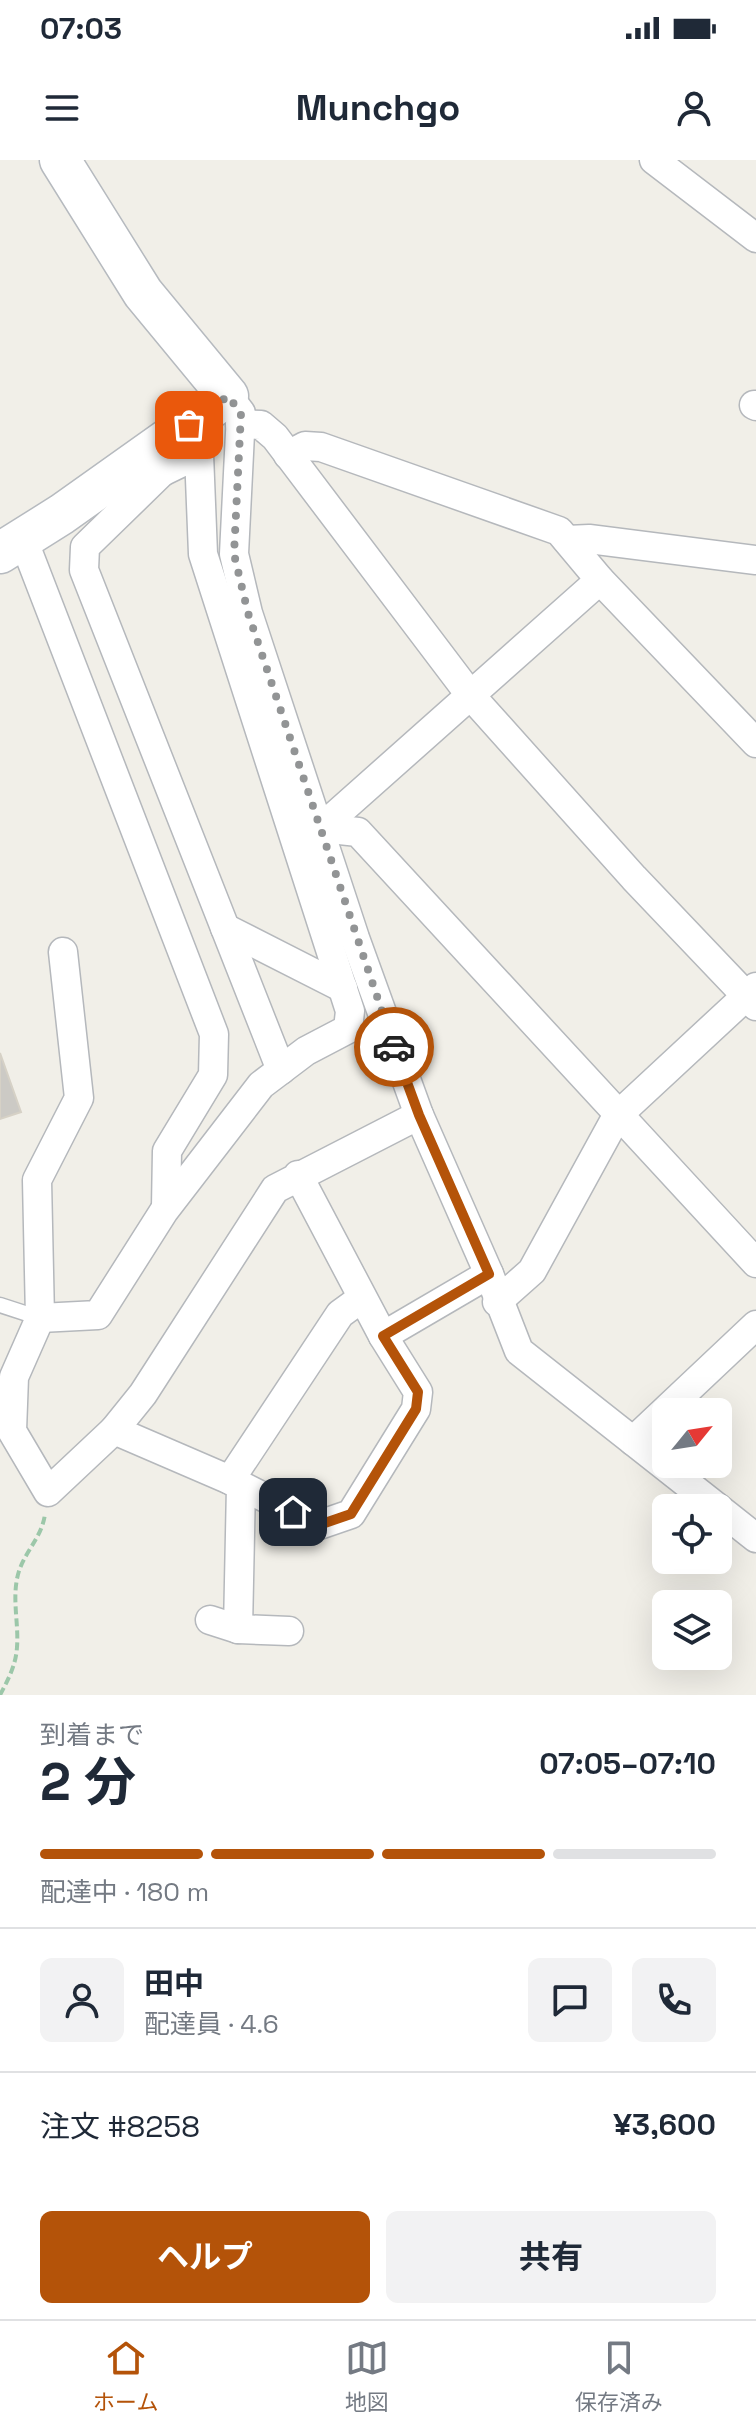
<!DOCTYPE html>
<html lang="ja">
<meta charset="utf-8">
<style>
body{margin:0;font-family:"Space Grotesk","Noto Sans JP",sans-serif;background:#f2f2f3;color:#1f2937;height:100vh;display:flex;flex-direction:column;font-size:30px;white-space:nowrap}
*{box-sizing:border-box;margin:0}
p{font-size:26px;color:#747a83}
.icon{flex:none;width:44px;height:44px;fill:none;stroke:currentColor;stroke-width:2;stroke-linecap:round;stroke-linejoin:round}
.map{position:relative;height:1535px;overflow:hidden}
.side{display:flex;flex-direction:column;background:#fff;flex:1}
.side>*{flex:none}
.needle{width:52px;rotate:60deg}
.buttons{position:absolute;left:652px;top:1238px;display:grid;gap:16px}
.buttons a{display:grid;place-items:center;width:80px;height:80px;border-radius:12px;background:#fff;box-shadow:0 8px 32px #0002;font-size:40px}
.pin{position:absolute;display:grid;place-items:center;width:68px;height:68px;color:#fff;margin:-34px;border-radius:16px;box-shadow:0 4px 12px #0006}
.courier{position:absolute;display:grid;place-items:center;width:80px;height:80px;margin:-40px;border:6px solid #b45309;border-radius:50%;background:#fff;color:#222;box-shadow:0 2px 10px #0007}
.overview em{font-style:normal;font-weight:700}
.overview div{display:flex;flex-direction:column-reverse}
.overview{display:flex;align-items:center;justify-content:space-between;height:136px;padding:0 40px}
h1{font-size:52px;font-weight:700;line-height:60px}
.bar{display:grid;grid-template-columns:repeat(4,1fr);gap:12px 8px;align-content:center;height:96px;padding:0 40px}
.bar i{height:10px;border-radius:6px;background:#e0e1e3}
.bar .selected{background:#b45309}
.bar p{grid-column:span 4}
.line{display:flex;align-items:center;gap:20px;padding:0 40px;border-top:2px solid #e0e1e3}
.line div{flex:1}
.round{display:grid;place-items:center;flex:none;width:84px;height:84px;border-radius:12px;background:#f2f2f3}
.button{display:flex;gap:16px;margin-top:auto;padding:16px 40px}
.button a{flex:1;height:92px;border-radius:12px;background:#b45309;color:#fff;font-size:32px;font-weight:700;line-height:92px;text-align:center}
.button a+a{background:#f2f2f3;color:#1f2937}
.status{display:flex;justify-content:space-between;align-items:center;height:56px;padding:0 40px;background:#fff;direction:ltr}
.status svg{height:22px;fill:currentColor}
header{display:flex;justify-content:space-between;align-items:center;height:104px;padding:0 40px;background:#fff;font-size:36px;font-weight:700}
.dock{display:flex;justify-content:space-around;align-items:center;height:112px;border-top:2px solid #e0e1e3;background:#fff;font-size:22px;color:#747a83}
.dock a{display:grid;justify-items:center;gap:4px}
.dock .selected{color:#b45309}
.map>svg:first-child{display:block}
.building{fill:#cccac5;stroke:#d6d1c6;stroke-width:2}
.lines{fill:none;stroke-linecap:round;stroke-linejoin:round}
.lane-casing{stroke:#b5b8bc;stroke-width:17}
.street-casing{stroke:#b5b8bc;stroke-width:31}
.secondary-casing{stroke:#b6babf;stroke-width:43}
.path{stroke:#9cc7a9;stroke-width:4;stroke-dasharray:8 4;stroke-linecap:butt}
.lane{stroke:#fff;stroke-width:14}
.street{stroke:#fff;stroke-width:28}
.secondary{stroke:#fff;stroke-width:40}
.done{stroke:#929495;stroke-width:8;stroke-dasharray:0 14.4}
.route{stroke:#b45309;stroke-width:10}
</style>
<div class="status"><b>07:03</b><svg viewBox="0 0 49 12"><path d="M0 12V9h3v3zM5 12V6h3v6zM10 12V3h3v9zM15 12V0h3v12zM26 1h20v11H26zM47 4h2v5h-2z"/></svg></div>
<header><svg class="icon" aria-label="menu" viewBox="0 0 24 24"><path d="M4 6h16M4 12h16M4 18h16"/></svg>Munchgo<svg class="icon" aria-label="person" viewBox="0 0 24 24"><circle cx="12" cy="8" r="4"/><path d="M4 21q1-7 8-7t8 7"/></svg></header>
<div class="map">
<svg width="756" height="1535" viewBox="0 0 756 1535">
<rect width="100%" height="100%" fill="#f1efe8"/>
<!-- building -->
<polygon class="building" points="0,893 21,952 0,959"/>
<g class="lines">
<!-- lane casing -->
<g class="lane-casing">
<polyline id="lane" points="0,1145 40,1158"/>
</g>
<!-- street casing -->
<g class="street-casing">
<g id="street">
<polyline points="654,0 756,78"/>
<polyline points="228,236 241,253 234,394 248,453 355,778 419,955 489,1114 519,1191 718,1348"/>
<polyline points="754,245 756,246"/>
<polyline points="240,264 261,265 275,277 471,536 634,718 756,846"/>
<polyline points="288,295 305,286 321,287 559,371 600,420 756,583"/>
<polyline points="162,312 85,387 84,410 281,910"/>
<polyline points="23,379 214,874 213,915 167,991 166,1047"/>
<polyline points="567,380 589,379 756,400"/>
<polyline points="321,668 358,672 756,1103"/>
<polyline points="321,668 600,420"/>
<polyline points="225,768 343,828"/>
<polyline points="63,792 79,938 37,1020 40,1158 14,1217 12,1271 48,1332 114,1270"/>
<polyline points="298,1015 383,1176 418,1232 416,1249 351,1354 319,1365 230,1320 114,1270 143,1234 275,1029 419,955"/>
<polyline points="497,1142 532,1111 617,956 756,827"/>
<polyline points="40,1158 98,1155 164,1051 261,925 306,891 348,869 350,851 203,394 199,294 162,312 150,293"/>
<polyline points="383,1176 489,1114"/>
<polyline points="633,1281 756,1165"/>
<polyline points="230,1320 340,1154 362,1138"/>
<polyline points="718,1348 756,1378"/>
<polyline points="210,1460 238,1469 289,1471"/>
<polyline points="238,1469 241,1326"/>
</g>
</g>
<!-- secondary casing -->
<g class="secondary-casing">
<polyline id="secondary" points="0,393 62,354 228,236 143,133 60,0"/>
</g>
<!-- path -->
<path class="path" d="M0,1535C8,1520 16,1505 17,1487C19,1463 11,1436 19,1411C26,1390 42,1377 45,1354"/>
<!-- lane -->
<use href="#lane" class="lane"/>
<!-- street -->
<use href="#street" class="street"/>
<!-- secondary -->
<use href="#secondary" class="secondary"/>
</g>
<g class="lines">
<!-- done -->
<polyline class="done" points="189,265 228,236 241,253 234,394 248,453 394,887"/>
<!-- route -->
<polyline class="route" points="293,1352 319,1365 351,1354 416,1249 418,1232 383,1176 489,1114 419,955 394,887"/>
</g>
</svg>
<div class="buttons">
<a><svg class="needle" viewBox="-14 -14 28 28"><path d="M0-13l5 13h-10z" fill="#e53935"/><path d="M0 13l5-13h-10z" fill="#747a83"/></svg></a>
<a><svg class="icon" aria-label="locate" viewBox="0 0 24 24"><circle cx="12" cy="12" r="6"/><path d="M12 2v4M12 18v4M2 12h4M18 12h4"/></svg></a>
<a><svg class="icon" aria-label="layers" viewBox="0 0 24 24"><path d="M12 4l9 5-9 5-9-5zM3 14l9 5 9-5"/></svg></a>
</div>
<div class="pin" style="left:189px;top:265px;background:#ea580c"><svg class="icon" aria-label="bag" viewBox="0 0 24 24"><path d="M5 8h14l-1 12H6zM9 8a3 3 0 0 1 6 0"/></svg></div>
<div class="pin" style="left:293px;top:1352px;background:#1f2937"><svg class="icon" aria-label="home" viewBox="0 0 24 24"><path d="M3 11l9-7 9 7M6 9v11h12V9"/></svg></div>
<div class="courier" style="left:394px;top:887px"><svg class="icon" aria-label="car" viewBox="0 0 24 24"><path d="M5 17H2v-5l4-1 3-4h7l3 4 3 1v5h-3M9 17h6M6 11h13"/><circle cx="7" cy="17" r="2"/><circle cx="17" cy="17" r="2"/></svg></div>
</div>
<section class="side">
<div class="overview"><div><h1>2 分</h1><p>到着まで</p></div><em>07:05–07:10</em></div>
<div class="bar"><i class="selected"></i><i class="selected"></i><i class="selected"></i><i></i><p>配達中 · 180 m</p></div>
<div class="line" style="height:144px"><a class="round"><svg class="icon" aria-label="person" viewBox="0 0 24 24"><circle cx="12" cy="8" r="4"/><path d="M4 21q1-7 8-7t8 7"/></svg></a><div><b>田中</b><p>配達員 · 4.6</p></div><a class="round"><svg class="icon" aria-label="chat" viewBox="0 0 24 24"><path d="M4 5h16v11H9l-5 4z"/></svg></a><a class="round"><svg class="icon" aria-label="phone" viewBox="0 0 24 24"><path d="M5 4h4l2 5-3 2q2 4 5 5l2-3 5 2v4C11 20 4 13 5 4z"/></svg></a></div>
<div class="line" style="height:104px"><div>注文 #8258</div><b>¥3,600</b></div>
<div class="button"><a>ヘルプ</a><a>共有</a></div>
</section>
<nav class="dock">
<a class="selected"><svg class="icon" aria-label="home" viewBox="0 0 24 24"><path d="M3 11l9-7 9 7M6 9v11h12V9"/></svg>ホーム</a>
<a><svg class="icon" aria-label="map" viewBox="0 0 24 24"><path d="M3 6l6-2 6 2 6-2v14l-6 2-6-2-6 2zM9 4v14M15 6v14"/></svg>地図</a>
<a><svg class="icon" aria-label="saved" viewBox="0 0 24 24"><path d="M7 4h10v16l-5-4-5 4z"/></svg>保存済み</a>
</nav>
